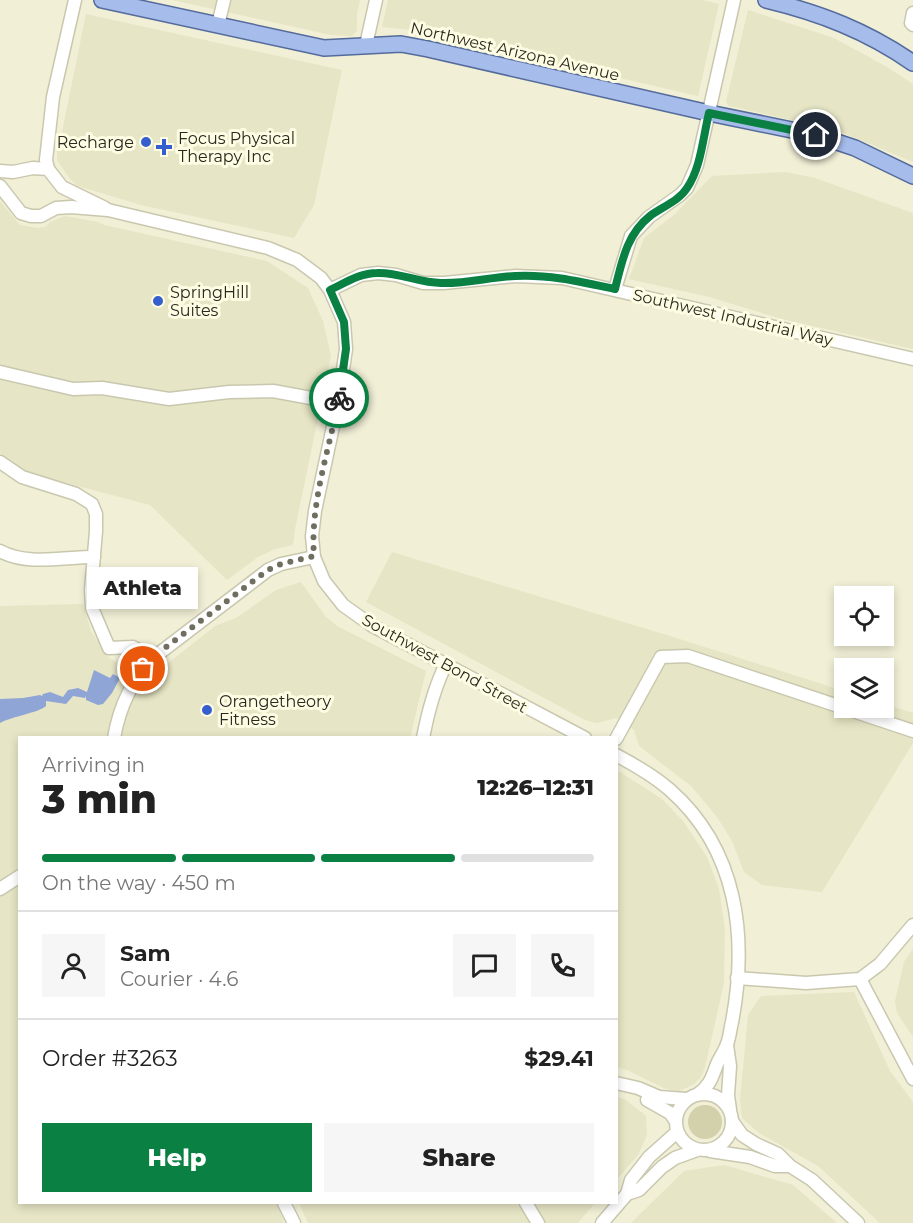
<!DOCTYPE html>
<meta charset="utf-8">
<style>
body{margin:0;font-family:Montserrat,sans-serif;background:#f6f6f6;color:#222;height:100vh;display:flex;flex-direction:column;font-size:22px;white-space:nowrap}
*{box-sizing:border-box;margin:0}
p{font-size:20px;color:#767676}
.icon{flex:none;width:33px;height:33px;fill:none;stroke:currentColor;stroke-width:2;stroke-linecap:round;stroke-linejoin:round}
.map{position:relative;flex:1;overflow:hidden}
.panel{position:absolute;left:18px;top:736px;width:600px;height:468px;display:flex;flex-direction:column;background:#fff;border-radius:0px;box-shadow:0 3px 9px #0003}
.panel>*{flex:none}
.buttons{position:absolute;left:834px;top:586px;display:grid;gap:12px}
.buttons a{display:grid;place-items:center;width:60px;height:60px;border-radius:0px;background:#fff;box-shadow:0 3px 9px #0003;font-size:30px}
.pin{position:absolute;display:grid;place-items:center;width:51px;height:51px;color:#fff;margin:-26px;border:3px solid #fff;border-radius:50%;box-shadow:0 2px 6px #0007}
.courier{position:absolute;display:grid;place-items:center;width:60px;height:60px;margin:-30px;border:4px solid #0b8043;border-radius:50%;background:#fff;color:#222;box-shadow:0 2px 8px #0007}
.bubble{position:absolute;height:42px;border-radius:0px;background:#fff;box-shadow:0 3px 9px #0003;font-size:20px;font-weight:800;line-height:42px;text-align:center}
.summary em{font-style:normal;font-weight:800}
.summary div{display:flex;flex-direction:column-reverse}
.summary{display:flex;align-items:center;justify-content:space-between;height:102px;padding:0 24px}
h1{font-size:39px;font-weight:800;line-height:45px}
.bar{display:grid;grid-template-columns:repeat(4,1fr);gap:9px 6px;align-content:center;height:72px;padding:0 24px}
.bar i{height:8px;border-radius:4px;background:#e0e0e0}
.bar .on{background:#0b8043}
.bar p{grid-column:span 4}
.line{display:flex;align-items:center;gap:15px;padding:0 24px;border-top:2px solid #e0e0e0}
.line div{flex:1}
.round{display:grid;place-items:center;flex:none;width:63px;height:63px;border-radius:0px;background:#f6f6f6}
.action{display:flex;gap:12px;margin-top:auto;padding:12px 24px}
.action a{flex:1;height:69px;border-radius:0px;background:#0b8043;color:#fff;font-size:24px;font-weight:800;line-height:69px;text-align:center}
.action a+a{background:#f6f6f6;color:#222}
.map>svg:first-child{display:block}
.built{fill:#e6e5c5}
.green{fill:#d3d1ac}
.water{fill:#8fa5d5}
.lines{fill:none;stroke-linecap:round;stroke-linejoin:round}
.minor-casing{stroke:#c9c8af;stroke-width:15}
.major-casing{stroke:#546b9b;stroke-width:18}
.minor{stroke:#fff;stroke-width:12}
.major{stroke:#a6bceb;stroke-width:15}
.done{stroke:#6f6e5f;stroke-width:6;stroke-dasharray:0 10.8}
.route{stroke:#0b8043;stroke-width:8}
.poi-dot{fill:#355fcf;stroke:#fefde3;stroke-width:2}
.labels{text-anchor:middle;stroke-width:6;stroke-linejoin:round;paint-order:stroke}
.street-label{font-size:16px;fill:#29281f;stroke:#fefde3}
.poi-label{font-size:16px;fill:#29281f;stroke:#fefde3;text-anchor:start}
</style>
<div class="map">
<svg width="913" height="1223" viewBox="0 0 913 1223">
<rect width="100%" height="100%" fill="#f1efd6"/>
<!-- built -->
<g class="built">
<polygon points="172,0 360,0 357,14 357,31 352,36 331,35"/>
<polygon points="388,0 702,0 719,4 698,96 411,30 382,27"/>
<polygon points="748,10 834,38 887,67 913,84 913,162 836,130 729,106 726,102"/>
<polygon points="86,14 342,70 314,205 294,238 141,205 78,186 70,179 57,160 57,145 61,137"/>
<polygon points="786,172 815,178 913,213 913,349 782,319 709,297 629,279 644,238 675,214 712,176"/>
<polygon points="0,201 20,225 37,228 45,227 50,222 65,216 98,222 104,225 267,261 308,288 323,321 331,356 295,529 293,545 275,549 258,557 227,580 150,505 24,472 0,453"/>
<polygon points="392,552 670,636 844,691 844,708 884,708 884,704 913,713 913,743 822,892 762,885 744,872 732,841 717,817 691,786 639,746 634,730 616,718 597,723 585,720 366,602"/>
<polygon points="301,582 326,617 337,626 426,671 410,738 20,738 20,1203 277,1203 284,1223 0,1223 0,606 83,604 91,631 109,658 148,679 215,626 236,618 276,590"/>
<polygon points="620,772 662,799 683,821 707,857 719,889 725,929 724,983 705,1067 701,1077 694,1084 680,1091 666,1089 627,1070 617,1067 616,773"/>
<polygon points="913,948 913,1037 897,1013 895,1001 904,962"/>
<polygon points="854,992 890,1071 913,1102 913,1223 880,1223 818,1166 759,1133 742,1118 740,1099 748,1015 761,996"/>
<polygon points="617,1097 626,1100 646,1116 647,1135 638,1155 617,1179"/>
<polygon points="724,1165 793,1185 837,1223 631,1223 684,1171"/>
<polygon points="299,1203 595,1203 578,1223 308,1223"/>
</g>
<!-- green -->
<circle class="green" cx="705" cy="1122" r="17"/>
<!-- water -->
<path class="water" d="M94,670L110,678L113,674L120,678L112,693L103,704L98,705L86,700V696L85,698L73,696L66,704L46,701V706C38,713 13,716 0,723V699L23,698L40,695L42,696L43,694L50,692L63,697L68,690L78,688L87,692Z"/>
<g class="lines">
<!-- minor casing -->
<g class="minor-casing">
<g id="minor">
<polyline points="913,13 911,23 913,25"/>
<polyline points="218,25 224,0"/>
<polyline points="366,45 376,0"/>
<polyline points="48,169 46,160 53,97 75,0"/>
<polyline points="0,171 13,172 33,168 48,169 62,187 105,208"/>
<polyline points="0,186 21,213 31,216 41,216 56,208 71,207 108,210 268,248 297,260 321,278 330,290 344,322 346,349 338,403 315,511 312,536 314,557 324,581 343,605 371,625 585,738"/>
<polyline points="615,289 631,236 649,217 680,195 687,188 697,165 734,0"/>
<polyline points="330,290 361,275 378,273 396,275 423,283 444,283 516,276 562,278 913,359"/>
<polyline points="0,372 73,389 102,388 169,399 229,392 273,391 338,403"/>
<polyline points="0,462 22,477 76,494 92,504 96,514 96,531 91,590 92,608 109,648 133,647 153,658"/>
<path d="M0,551C28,566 63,557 94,557"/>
<path d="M114,738C119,709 132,680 153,658L268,570L281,564L314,557"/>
<path d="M423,738C428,712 434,688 446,664"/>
<polyline points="616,739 661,657 688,656 913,731"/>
<path d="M616,755C635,765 654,776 670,790C738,850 748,937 732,1022C730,1029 730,1037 727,1044C725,1051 720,1057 717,1064C712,1077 710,1086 698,1094"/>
<polyline points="0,889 20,876"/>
<polyline points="737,978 806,983 860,979 880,964 913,925"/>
<polyline points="860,979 913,1079"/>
<polyline points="727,1045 730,1066 728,1095 730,1110"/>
<polyline points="616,1083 638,1088 659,1097 686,1099"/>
<circle cx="704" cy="1122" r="28"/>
<polyline points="647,1100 670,1113 675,1120"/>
<polyline points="732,1121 742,1135 756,1144 778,1154 790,1166 812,1180 858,1223"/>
<polyline points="710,1151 750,1157 775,1166 790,1166"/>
<polyline points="627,1194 631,1180 649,1157 677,1132"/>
<polyline points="284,1203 294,1223"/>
<polyline points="526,1203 538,1223"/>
<polyline points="602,1223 627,1194 639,1190 662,1167 675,1158 697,1150"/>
</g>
</g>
<!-- major casing -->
<g class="major-casing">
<g id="major">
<polyline points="102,0 324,48 401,44 428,49 709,113 816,135 855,148 913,176"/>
<path d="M766,0C820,13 867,31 913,63"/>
</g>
</g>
<!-- minor -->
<use href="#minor" class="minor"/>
<!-- major -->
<use href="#major" class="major"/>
</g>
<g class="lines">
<!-- done -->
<path class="done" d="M143,669L162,650L268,570L281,564L314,556C310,503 329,451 339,398"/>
<!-- route -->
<path class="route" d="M339,398L346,349L344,322L330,290C345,283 360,273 377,273C399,272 419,283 441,283C466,284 490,277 515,276C549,274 582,282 615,289C622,261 627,234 650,216C662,207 679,201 687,188C701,168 703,137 709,113L816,135"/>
</g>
<!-- markers -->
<g class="poi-dot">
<circle cx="146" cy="142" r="6"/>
<path d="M161 138h6v6h6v6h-6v6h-6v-6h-6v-6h6z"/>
<circle cx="158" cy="301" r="6"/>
<circle cx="207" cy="710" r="6"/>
</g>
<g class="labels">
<!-- street labels -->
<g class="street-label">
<text transform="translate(515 51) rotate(13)" y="6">Northwest Arizona Avenue</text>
<text transform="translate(733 317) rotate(13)" y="6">Southwest Industrial Way</text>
<text transform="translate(445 663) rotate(29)" y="6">Southwest Bond Street</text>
</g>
<!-- poi labels -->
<g class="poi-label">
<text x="178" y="144">Focus Physical<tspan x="178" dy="18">Therapy Inc</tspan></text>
<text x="134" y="148" text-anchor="end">Recharge</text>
<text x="170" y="298">SpringHill<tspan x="170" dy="18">Suites</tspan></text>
<text x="219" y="707">Orangetheory<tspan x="219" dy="18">Fitness</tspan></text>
</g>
</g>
</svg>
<div class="buttons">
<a><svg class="icon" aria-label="locate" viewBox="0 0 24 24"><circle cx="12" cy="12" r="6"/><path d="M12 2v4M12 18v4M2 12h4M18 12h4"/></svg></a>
<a><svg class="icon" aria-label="layers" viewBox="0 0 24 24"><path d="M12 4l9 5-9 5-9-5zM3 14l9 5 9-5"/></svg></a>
</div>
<div class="pin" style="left:143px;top:669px;background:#ea580c"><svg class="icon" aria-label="bag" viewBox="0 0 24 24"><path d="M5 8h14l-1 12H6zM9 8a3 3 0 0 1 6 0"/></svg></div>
<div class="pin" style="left:816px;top:135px;background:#1f2937"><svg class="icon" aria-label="home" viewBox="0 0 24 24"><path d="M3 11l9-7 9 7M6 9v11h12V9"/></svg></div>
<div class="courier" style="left:339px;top:398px"><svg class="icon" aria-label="bike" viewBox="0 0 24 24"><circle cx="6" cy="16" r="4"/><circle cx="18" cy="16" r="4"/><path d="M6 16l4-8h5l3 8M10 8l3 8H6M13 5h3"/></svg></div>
<div class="bubble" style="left:87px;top:567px;width:111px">Athleta</div>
<section class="panel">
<div class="summary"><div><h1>3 min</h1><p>Arriving in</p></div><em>12:26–12:31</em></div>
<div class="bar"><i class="on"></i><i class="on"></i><i class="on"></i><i></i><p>On the way · 450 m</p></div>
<div class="line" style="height:108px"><a class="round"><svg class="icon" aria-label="person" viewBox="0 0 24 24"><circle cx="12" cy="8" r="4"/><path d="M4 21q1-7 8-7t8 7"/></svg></a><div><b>Sam</b><p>Courier · 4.6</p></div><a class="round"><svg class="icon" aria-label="chat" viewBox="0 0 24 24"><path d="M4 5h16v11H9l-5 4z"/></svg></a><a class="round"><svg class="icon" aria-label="phone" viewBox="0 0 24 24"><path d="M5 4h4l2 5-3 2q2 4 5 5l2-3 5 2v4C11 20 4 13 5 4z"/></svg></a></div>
<div class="line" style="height:78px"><div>Order #3263</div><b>$29.41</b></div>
<div class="action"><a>Help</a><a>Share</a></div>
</section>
</div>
